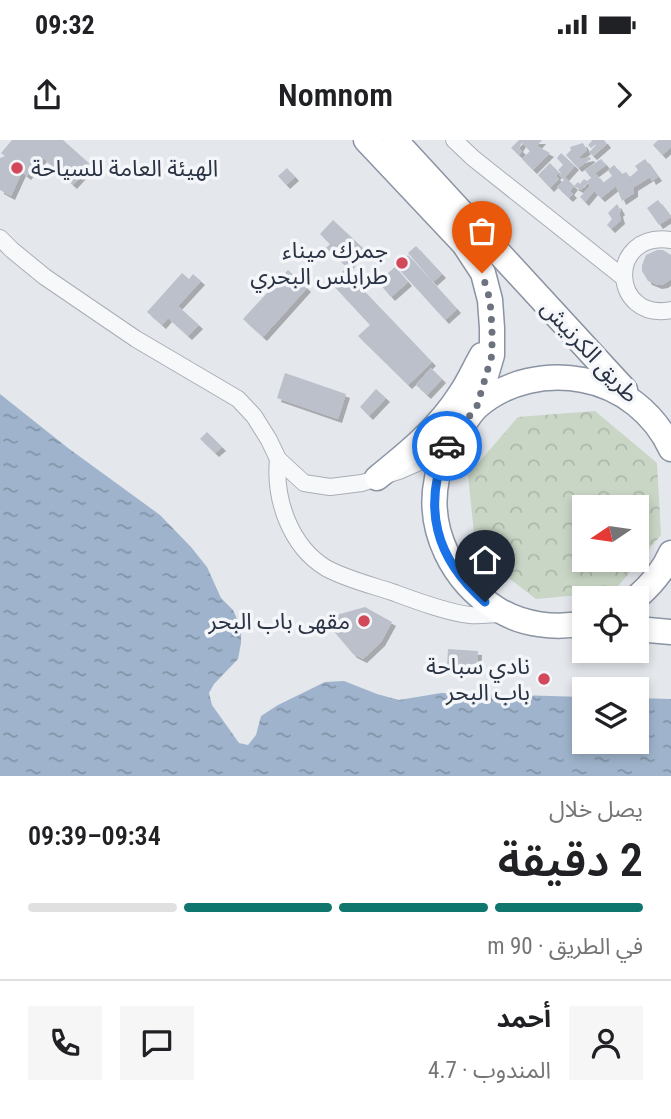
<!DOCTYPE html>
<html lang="ar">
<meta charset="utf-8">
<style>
body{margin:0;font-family:"Roboto Condensed","Noto Sans Arabic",sans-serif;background:#f6f6f6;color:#202124;direction:rtl;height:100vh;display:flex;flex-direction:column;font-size:26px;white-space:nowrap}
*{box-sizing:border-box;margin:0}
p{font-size:23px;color:#757577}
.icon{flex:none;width:38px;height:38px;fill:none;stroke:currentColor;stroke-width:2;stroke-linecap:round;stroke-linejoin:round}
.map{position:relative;height:636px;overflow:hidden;direction:ltr}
.drawer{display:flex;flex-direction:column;background:#fff;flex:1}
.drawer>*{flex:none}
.needle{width:46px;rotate:257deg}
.fabs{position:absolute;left:572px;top:355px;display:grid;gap:14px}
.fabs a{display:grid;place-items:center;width:77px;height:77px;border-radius:0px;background:#fff;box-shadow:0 4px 10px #0003;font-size:35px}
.pin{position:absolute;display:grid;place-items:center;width:60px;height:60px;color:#fff;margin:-72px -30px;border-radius:50% 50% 50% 0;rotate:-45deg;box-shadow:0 0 7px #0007}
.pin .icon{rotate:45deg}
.courier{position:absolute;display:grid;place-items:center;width:70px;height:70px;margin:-35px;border:5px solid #1a73e8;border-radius:50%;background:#fff;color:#222;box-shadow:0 2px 9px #0007}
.head em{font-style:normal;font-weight:600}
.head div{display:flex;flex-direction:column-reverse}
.head{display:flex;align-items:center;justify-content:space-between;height:119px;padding:0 28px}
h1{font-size:46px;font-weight:600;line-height:52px}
.bar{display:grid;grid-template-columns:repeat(4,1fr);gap:10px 7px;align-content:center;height:84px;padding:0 28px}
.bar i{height:9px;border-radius:5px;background:#e0e0e0}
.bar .on{background:#0f766e}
.bar p{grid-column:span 4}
.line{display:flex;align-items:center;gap:18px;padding:0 28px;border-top:2px solid #e0e0e0}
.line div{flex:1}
.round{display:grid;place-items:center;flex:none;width:74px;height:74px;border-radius:0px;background:#f6f6f6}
.status{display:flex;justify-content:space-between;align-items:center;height:49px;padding:0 35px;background:#fff;direction:ltr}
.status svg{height:19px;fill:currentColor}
header{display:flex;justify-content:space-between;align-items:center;height:91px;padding:0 28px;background:#fff;font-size:32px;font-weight:600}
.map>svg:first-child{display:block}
.park{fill:url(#park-crowns);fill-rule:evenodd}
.water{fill:url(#water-ripples)}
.building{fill:#bbc0ca;filter:url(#shadow)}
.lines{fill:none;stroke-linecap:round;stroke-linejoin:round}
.minor-casing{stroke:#a9aeb7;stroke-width:18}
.trunk-casing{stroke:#8b94a3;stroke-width:27}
.minor{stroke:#f7f8fa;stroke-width:16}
.trunk{stroke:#fff;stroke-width:24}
.done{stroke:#6c737f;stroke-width:7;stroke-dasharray:0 12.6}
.route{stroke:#1a73e8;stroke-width:9}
.poi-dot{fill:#d1495b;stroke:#f4f6f9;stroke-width:2.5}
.labels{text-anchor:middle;stroke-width:7;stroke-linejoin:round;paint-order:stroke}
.poi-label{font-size:23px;fill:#2b3445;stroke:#f4f6f9;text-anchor:end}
.street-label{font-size:23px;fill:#2b3445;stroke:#f4f6f9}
</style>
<div class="status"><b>09:32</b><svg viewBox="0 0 49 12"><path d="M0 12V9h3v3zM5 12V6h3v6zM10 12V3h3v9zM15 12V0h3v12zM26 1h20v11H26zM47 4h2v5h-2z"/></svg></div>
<header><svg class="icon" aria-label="forward" viewBox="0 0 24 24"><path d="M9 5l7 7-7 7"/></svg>Nomnom<svg class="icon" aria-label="share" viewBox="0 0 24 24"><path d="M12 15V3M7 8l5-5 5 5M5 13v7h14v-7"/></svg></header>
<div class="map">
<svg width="671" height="636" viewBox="0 0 671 636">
<defs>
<pattern id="park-crowns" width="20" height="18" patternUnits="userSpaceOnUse" patternTransform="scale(1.75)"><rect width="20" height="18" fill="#c9d6c5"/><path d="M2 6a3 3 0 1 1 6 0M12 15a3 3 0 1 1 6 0" fill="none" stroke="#adb8ab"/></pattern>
<pattern id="water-ripples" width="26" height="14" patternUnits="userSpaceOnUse" patternTransform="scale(1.75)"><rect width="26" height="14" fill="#9fb4cc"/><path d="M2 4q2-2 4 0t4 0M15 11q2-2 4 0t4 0" fill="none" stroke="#8293a7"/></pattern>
<filter id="shadow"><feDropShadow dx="4" dy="4" stdDeviation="0" flood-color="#0004"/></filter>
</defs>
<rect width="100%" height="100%" fill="#e4e7ec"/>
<!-- park -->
<path class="park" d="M595,271L657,323L661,395L613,452L536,459L476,413L468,335L518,277ZM584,368H637V420H584Z"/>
<!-- water -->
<polygon class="water" points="0,254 68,308 160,375 191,407 207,427 221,458 233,470 241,488 241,503 238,519 214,544 209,553 212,565 239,603 248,605 256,595 261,576 278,565 325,542 344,541 377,554 399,560 441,553 584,557 584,602 637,602 637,558 671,559 671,636 0,636"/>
<!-- building -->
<g class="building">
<polygon points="12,0 63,0 91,25 73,45 43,18 27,36 22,32 11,56 0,50 0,18 5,16 1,13"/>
<polygon points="519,0 542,0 537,6 550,13 533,30 522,19 530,11 522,3 519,8 522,11 519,15 511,8"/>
<polygon points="591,0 604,0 607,4 593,16 589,12 597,5 596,4 591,8 588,5 592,1"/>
<polygon points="658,0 671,0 671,7 662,15 653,5"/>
<polygon points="583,3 587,10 579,17 580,19 590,17 591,19 578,28 566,15 571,10 570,7"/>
<polygon points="561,13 575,26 565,37 574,46 570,51 573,54 569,58 557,47 564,40 559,35 561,33 558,30 563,25 557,18"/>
<polygon points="601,19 606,25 590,37 585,30"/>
<polygon points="645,19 658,37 652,41 650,37 634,47 634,53 622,61 616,46 601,58 594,51 585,62 580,57 590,46 588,43 581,50 574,46 578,42 580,44 584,39 587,41 596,34 603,43 612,36 608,30 614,25 622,34 626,32 630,37 638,30 635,26"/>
<polygon points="550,23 559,33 556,36 559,39 550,48 538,35"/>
<polygon points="287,28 295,37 286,45 278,36"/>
<polygon points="658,60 671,77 659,85 647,68"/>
<polygon points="617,64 621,71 619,73 621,80 611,89 607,85 612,79 608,73"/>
<polygon points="333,80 364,109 347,127 326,108 330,104 320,94"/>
<polygon points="416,106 442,134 433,142 408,113"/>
<polygon points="657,110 663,110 671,115 671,139 664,144 658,145 648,141 642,131 642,125 646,115"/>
<polygon points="408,115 457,169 445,180 396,126"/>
<polygon points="395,127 408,142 391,157 378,142"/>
<polygon points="288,130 307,148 263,197 243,179"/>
<polygon points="344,130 432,222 408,245 358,196 370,185 331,143"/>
<polygon points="182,133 189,139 193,134 201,141 178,166 199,185 188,196 168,178 162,185 147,172"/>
<polygon points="431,228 442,239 427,255 416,245"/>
<polygon points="285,233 346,254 338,279 277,258"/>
<polygon points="376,249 386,258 369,276 360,267"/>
<polygon points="207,292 222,307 215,313 200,299"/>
<polygon points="365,467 392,482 381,502 363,519 353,514 326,482 333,476"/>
<polygon points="448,509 478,511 477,529 447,526"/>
</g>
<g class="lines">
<!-- minor casing -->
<g class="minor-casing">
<g id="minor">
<polyline points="454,0 473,18 624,138"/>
<polyline points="0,98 12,110 45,137 136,199 238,259 254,276 269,300 278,319 304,343 330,347 362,343 399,331 415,324 447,305"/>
<path d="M671,100C606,91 611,182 671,170"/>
<path d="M278,319C274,359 290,406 326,428C346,439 371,445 392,452C414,460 448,473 470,475C481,476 492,474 503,474"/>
</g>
</g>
<!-- trunk casing -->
<g class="trunk-casing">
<g id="trunk">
<polyline points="366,0 464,104 483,133 490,160 492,188 492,215 477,266"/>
<polyline points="395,0 625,250"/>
<path d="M377,338C408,313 439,288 461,253C469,241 475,227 482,215"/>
<path d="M636,458C651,445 663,432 671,413"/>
<path d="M584,483C556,489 522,485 497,469C453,442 426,390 437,338C439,326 442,313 449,303C452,297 457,292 462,286C467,280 472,271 478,266C507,241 547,233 583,240C622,247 655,274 671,309"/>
<polyline points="637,489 671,492"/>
</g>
</g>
<!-- minor -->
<use href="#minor" class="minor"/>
<!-- trunk -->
<use href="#trunk" class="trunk"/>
</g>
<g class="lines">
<!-- done -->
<polyline class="done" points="447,306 477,266 492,215 492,188 490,160 482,133"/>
<!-- route -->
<path class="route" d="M447,306C422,368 435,418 485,462"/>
</g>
<!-- markers -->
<g class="poi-dot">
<circle cx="17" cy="28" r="7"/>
<circle cx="402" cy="123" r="7"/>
<circle cx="364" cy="481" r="7"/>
<circle cx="544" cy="539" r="7"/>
</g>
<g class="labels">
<!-- poi labels -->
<g class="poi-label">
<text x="31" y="36" text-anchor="start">الهيئة العامة للسياحة</text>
<text x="388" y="118">جمرك ميناء<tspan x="388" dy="26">طرابلس البحري</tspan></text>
<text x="350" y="489">مقهى باب البحر</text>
<text x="530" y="534">نادي سباحة<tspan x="530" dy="26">باب البحر</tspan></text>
</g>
<!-- street labels -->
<g class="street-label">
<text transform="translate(590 211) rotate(47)" y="8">طريق الكرنيش</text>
</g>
</g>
</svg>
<div class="fabs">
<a><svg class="needle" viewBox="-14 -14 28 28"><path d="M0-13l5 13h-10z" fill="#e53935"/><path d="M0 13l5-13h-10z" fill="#757577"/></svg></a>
<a><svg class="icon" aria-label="locate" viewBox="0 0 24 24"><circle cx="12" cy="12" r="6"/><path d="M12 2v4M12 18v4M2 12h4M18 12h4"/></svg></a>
<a><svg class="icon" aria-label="layers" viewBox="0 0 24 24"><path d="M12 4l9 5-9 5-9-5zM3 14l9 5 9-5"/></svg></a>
</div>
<div class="pin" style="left:482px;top:133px;background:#ea580c"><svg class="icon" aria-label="bag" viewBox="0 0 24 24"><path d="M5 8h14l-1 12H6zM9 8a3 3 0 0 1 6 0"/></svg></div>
<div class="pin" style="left:485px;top:462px;background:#1f2937"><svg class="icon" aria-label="home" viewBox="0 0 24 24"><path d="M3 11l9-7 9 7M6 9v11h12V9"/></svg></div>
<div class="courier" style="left:447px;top:306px"><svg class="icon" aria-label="car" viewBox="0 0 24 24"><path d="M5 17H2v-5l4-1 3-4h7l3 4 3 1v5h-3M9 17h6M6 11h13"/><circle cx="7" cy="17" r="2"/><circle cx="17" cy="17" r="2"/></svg></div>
</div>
<section class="drawer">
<div class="head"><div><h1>2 دقيقة</h1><p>يصل خلال</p></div><em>09:34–09:39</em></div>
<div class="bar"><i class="on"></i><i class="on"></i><i class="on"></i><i></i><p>في الطريق · 90 m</p></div>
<div class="line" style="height:126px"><a class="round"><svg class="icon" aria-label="person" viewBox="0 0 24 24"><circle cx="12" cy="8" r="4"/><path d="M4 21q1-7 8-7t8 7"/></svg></a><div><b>أحمد</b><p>المندوب · 4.7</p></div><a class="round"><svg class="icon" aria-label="chat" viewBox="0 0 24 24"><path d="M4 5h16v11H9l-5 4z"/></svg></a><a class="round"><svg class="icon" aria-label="phone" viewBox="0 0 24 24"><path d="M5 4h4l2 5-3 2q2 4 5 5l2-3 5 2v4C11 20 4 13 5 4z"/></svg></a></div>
</section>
